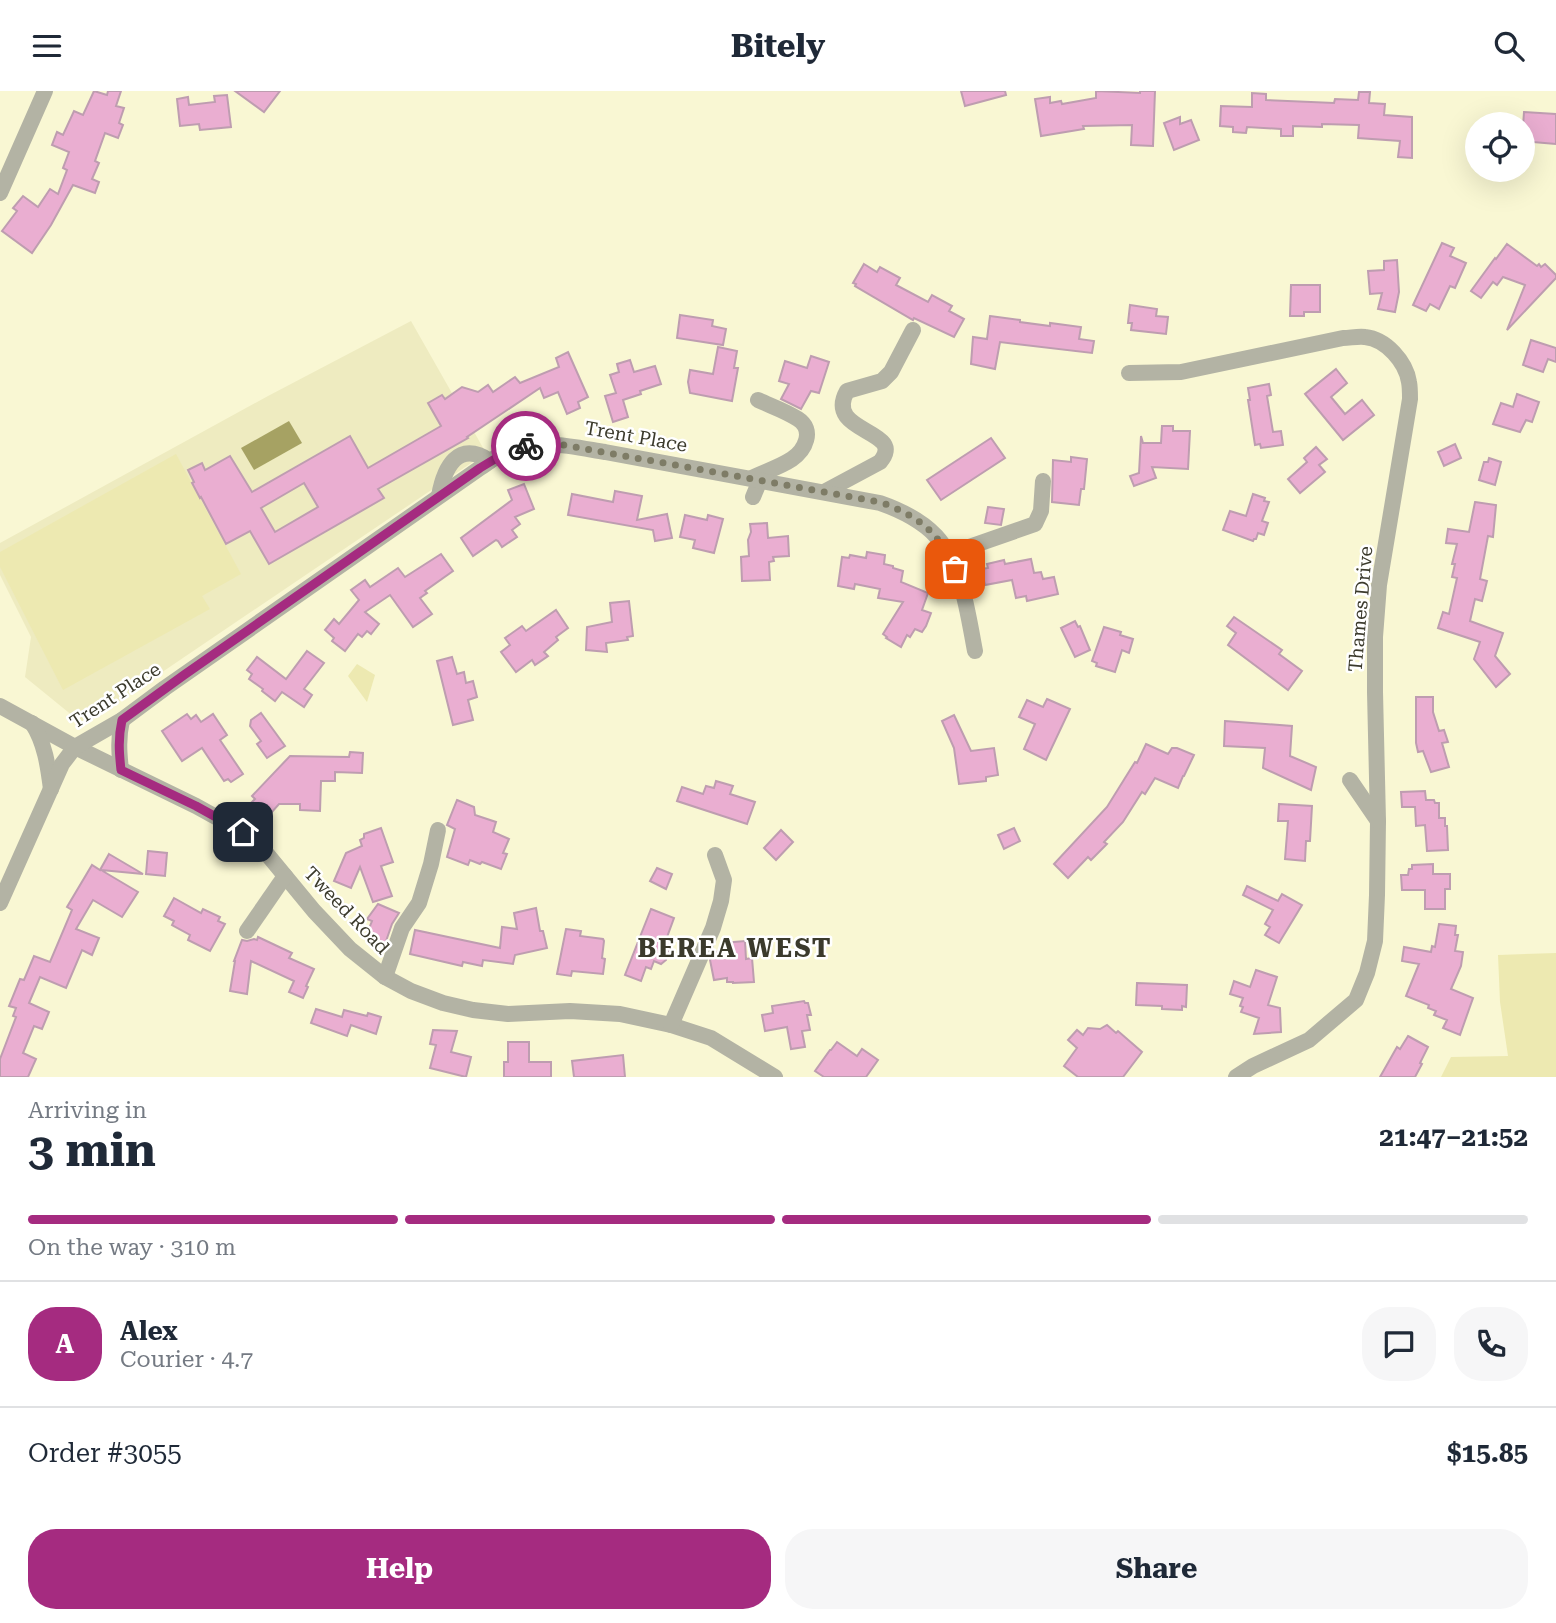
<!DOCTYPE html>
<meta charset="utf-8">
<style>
body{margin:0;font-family:"Roboto Serif",serif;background:#f6f6f7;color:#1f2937;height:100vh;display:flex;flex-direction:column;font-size:26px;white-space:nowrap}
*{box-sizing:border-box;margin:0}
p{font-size:23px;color:#747a83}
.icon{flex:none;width:38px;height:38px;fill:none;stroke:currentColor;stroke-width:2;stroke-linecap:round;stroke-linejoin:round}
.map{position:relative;height:986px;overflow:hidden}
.sheet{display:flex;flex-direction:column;background:#fff;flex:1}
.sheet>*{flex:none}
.fabs{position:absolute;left:1465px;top:21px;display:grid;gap:14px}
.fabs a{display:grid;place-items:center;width:70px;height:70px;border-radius:50%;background:#fff;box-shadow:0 7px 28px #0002;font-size:35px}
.pin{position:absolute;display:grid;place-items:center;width:60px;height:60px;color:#fff;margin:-30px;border-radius:14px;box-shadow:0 4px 10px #0006}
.courier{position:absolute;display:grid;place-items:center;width:70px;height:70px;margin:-35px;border:5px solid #a52b80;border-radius:50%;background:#fff;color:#222;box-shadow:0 2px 9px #0007}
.overview em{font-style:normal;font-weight:700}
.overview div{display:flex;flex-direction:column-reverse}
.overview{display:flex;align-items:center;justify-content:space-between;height:119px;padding:0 28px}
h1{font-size:46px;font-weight:700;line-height:52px}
.bar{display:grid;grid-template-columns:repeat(4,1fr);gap:10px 7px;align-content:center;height:84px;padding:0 28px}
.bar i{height:9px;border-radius:5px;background:#e0e1e3}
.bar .active{background:#a52b80}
.bar p{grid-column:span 4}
.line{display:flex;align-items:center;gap:18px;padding:0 28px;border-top:2px solid #e0e1e3}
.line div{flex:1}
.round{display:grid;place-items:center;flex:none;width:74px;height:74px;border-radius:28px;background:#f6f6f7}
.primary-button{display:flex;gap:14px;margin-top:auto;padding:14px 28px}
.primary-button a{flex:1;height:80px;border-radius:28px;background:#a52b80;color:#fff;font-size:28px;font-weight:700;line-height:80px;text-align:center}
.primary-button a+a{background:#f6f6f7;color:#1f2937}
header{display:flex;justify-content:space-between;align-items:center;height:91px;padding:0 28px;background:#fff;font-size:32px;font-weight:700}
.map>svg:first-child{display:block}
.built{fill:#eeebc0}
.green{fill:#ede9b1}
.water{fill:#a6a263}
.building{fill:#eaaed1;stroke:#be9db0;stroke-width:2;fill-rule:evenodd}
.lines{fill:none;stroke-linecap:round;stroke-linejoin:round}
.minor{stroke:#b3b3a4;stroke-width:16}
.done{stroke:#7e7c66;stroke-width:7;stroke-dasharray:0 12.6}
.route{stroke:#a52b80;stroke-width:9}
.labels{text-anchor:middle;stroke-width:5;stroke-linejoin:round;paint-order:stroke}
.street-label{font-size:19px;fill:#3b3a2c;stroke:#fff}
.district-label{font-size:26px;font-weight:bold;letter-spacing:2px;fill:#3b3a2c;stroke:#fff}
</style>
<header><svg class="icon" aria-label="menu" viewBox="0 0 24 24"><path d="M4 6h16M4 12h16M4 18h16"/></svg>Bitely<svg class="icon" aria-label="search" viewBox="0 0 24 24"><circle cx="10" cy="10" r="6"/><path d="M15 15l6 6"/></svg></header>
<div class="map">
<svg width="1556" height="986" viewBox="0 0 1556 986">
<rect width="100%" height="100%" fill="#f9f7d3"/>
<!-- built -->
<polygon class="built" points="411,230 486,362 84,634 25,586 31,546 0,484 0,452 268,305"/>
<!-- green -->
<g class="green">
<polygon points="176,363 241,483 202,505 210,518 63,599 0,476 0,461"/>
<polygon points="357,573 375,584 367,611 348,585"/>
<polygon points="1556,862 1556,986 1441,986 1451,966 1508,965 1500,911 1498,864"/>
</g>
<!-- water -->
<polygon class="water" points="289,330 302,352 254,379 241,357"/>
<!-- building -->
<g class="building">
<polygon points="94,0 107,4 108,0 121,0 116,15 124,17 119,32 123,34 118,47 105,42 95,70 99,72 92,88 99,91 95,102 73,94 51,134 32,162 2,140 17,120 13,117 23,105 38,116 50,98 58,103 67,79 63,77 69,61 52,54 57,41 63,44 74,20 83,24"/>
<polygon points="235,0 280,0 264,21"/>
<polygon points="961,0 1005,0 1006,4 965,15"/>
<polygon points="1096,0 1140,2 1140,0 1155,0 1153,55 1131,54 1132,34 1083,35 1084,38 1041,45 1035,8 1050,6 1050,12 1061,10 1062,13 1096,7"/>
<polygon points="1359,1 1370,1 1369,12 1385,13 1384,24 1412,26 1412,67 1398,66 1400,50 1358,47 1359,34 1322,33 1322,36 1293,35 1293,45 1281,45 1281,38 1247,36 1246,42 1233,41 1233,36 1220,35 1221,15 1252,16 1252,2 1266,3 1266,9 1334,12 1335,8 1358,9"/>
<polygon points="227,4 231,36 200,39 199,33 180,35 177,8 188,6 189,14 215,11 214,5"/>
<polygon points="1524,21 1556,23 1556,53 1522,50"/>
<polygon points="1180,26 1180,33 1191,29 1199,49 1174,59 1164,32"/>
<polygon points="1442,152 1454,157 1450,165 1466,172 1455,197 1450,195 1439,218 1430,213 1426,220 1413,214"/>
<polygon points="1507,153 1537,175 1539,173 1541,176 1545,173 1556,184 1556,187 1507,239 1525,194 1503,186 1497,194 1493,191 1481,207 1471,200 1495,167 1496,168"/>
<polygon points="1397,169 1399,201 1395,221 1378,218 1382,202 1370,203 1368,180 1384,179 1384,170"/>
<polygon points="864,173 877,181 880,176 900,187 896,194 928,211 932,204 952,215 949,220 964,228 954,246 914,227 913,229 855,195 856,193 853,192"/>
<polygon points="1291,194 1320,194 1320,221 1304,221 1304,225 1290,225"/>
<polygon points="1130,214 1157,218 1156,225 1168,226 1166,243 1131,239 1132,232 1128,232"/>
<polygon points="680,224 713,229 712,235 726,238 723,254 677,247"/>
<polygon points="990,225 1020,229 1020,231 1050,235 1050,232 1081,236 1079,248 1094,250 1092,262 1000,251 995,278 971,273 973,246 987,248"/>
<polygon points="1531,249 1556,257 1556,271 1548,268 1543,281 1523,274"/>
<polygon points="718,256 737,260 734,277 738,277 732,310 690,302 688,291 690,279 713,283"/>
<path d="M568,261L588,306L578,311L580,317L567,323L558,301L544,307L540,297L467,346L468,347L378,398L384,407L269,473L250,440L226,453L201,406L200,407L192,392L194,391L188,379L202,372L205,379L230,365L252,401L350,345L368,377L441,335L428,312L442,304L445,308L462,296L478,301L488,294L493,301L515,286L520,292L559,276L556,267ZM304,392L318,416L275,441L261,417Z"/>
<polygon points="811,265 829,271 819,302 811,300 801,318 781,308 789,293 779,290 785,270 807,277"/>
<polygon points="630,269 634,281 655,275 661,293 640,300 641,303 623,309 628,326 613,331 605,305 616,302 610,284 619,281 617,273"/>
<polygon points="1336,278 1347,292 1331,306 1345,323 1362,309 1374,324 1343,349 1305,303"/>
<polygon points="1269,293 1271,304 1267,305 1273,341 1281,340 1283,354 1261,357 1260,353 1255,354 1248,309 1250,309 1248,297"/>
<polygon points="1517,303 1539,311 1532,331 1526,329 1520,341 1493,333 1501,312 1513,316"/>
<polygon points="1162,335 1173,335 1173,340 1190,340 1188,378 1152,376 1156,387 1134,395 1130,385 1139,382 1141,345 1143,352 1161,352"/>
<polygon points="991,347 1005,367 941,409 927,389"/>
<polygon points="1455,353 1461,367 1444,375 1438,361"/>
<polygon points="1316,356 1327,368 1319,374 1325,381 1300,402 1288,388 1307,371 1304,367"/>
<polygon points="1071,366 1087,368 1084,398 1081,398 1079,414 1052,411 1053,369 1071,371"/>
<polygon points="1489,367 1501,371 1495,394 1479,389 1484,371 1488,371"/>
<polygon points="524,393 534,418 515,426 520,433 512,439 517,446 502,456 498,450 496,449 473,465 461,447 512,409 508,399"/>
<polygon points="615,400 642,405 637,429 667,423 672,447 655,450 653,439 568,424 572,403 613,411"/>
<polygon points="1253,403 1265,407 1264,410 1269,411 1262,430 1268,432 1264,444 1258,442 1256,448 1254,448 1253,450 1223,439 1230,420 1246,425"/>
<polygon points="1475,411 1496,414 1493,446 1488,445 1480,488 1487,490 1482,510 1475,508 1470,530 1503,542 1495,565 1510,583 1496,596 1474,568 1480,551 1438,537 1443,521 1449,523 1457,487 1452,486 1455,473 1452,473 1457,453 1446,452 1448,438 1469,441"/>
<polygon points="988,416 1004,418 1001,434 985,432"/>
<polygon points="685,424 707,429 708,424 723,428 714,462 693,457 695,449 680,446"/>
<polygon points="767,432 768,447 788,445 789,465 773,466 774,470 769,471 770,489 742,490 741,466 749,465 748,449 751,441 750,433"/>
<polygon points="867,461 885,464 884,473 893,475 893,477 903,480 901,491 928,502 922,519 931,522 926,535 922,541 915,538 910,546 907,544 901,556 886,547 887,546 883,543 903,511 878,507 880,498 855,493 854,498 838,495 842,466 849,467 850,464 866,467"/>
<polygon points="441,463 453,480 425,500 427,502 420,507 432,523 413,536 390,504 365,521 379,533 371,543 367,540 362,546 358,543 345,560 332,550 334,547 325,539 334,528 339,533 359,509 351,499 365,489 370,496 398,477 405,486"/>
<polygon points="1031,468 1034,482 1041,481 1043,488 1054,486 1058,503 1027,510 1026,505 1016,507 1012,489 985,494 981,478 988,477 987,473 1004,469 1005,473"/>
<polygon points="629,510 633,545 627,546 628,549 606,552 607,561 586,559 587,536 612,531 610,512"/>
<polygon points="556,519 568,537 556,546 558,549 544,561 548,565 535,574 532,569 516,581 501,561 510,554 505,547 522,535 526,540"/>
<polygon points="1234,526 1282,559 1279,563 1302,580 1288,599 1228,554 1236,542 1227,535"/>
<polygon points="1075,530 1078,536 1080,535 1090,559 1075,566 1061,537"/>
<polygon points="1104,536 1121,541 1120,544 1133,548 1129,562 1122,559 1115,581 1096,575 1097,572 1092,570"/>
<polygon points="307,560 324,572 304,598 312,604 304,616 282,601 275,610 262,600 263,598 249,588 252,583 247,579 257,566 286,588"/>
<polygon points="452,566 457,583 464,581 466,592 473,590 477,606 468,609 473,629 453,634 437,570"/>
<polygon points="1416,606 1433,606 1433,621 1439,640 1444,639 1448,651 1442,652 1449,676 1431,681 1423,660 1418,661 1416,652"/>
<polygon points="1047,608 1070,618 1046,669 1024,658 1035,633 1019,626 1027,609 1043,616"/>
<polygon points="261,622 285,655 267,667 257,653 261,650 250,635 251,629"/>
<polygon points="187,623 191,628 196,624 201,631 213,623 227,644 220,649 243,683 231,691 228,688 224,690 202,657 182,670 162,640"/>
<polygon points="954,624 971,660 994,657 998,684 986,686 986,690 959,693 954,657 942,630"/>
<polygon points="1225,630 1292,635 1290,665 1316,676 1311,699 1263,677 1265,657 1224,655"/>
<polygon points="1146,653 1168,663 1172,657 1177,657 1194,664 1184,685 1183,685 1178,697 1155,687 1145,703 1142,701 1123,731 1104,751 1107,753 1091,769 1088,766 1068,787 1054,773 1107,716 1135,671 1137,672"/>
<polygon points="350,661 363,662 362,682 335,681 335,690 321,690 320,720 300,719 300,713 279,713 272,721 264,715 252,728 243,720 255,708 252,705 290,665 349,666"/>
<polygon points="716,690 733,695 730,703 755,711 747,733 677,710 682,696 703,703 706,695 714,697"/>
<polygon points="1425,700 1426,709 1434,709 1435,712 1439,712 1439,727 1445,727 1445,735 1447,735 1448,759 1427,760 1425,734 1416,735 1415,716 1402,716 1401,701"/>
<polygon points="457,709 474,716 475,724 496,731 493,741 509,748 503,762 507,763 501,778 482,771 480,773 470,769 468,774 447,766 455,738 447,734"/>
<polygon points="1279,713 1312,715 1310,750 1306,750 1305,770 1285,768 1288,730 1278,730"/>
<polygon points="381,737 393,771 381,775 392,805 373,811 360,776 351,797 334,790 346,762 362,755 360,749 364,747 364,743"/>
<polygon points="1014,737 1020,750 1004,758 998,744"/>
<polygon points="781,739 793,751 776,769 764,757"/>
<polygon points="148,760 167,762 165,785 146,783"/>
<polygon points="109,763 143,783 101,779 138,801 122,826 93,809 76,838 99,847 92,864 82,859 66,897 40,886 29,912 49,921 42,938 34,935 23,962 36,968 28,986 0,986 0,968 16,926 13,925 16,917 9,915 20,888 24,889 34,865 50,871 72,819 67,816 92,774 100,779"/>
<polygon points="1433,773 1433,783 1450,783 1450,798 1445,798 1445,818 1425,818 1425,799 1402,799 1401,784 1408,784 1409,778 1412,778 1412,774"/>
<polygon points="657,777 672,783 666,798 650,790"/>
<polygon points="1247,795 1278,810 1282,803 1302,814 1279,852 1265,844 1270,836 1265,833 1273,819 1243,804"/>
<polygon points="174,807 201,822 203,818 220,826 218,830 225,833 210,860 188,849 190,844 172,834 174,830 164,825"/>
<polygon points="378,813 399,822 392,833 385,853 366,845 372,830 367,828"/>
<polygon points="536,817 540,840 543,840 547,857 515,864 513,873 483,869 482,875 463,871 462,875 410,863 415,839 500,857 502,836 517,838 514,822"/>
<polygon points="651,818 674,827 666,849 670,852 666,869 661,873 654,870 651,878 646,876 641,890 625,884"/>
<polygon points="1439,833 1456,835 1455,844 1458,844 1455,860 1463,861 1461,875 1451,898 1473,907 1460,944 1443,937 1447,929 1434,924 1436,920 1428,917 1429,914 1406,905 1419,873 1402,870 1404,856 1431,861 1432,855 1435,856"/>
<polygon points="566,838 581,840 580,845 603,848 604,850 602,867 605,868 603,883 572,880 571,885 557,883"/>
<polygon points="258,846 292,862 289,867 314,878 306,895 308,896 303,907 289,901 294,890 251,870 247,903 230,900 235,870 234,870 242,849 247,850 254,848 257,849"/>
<polygon points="745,850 746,868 752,867 754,891 733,892 733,891 727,891 727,887 714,889 710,869 714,861 723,860 722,852"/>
<polygon points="1256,879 1277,886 1268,914 1280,917 1281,941 1254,943 1259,927 1241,921 1243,916 1240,915 1243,907 1230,903 1234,890 1250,896"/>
<polygon points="1137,892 1187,894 1186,916 1182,915 1182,919 1162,918 1162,915 1136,914"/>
<polygon points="804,910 805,912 808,912 811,924 807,924 810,939 802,940 805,956 791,958 787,936 765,940 762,924 773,922 772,915"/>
<polygon points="316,918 342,926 344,919 367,925 368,922 381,926 376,943 351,934 347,945 311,932"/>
<polygon points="1107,934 1116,942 1118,940 1142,961 1123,986 1078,986 1064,975 1077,957 1068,949 1077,939 1083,944 1088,937 1100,938"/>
<polygon points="433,939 457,940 451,961 471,966 466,986 430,977 436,954 430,953"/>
<polygon points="1408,945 1428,956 1420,972 1422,973 1415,986 1380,986 1397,956 1400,958"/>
<polygon points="508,951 529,951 529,971 551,971 551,986 504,986 504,971 508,971"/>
<polygon points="837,951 857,965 862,958 878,969 866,986 824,986 815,980 830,959 831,959"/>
<polygon points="623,964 625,986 574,986 572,970"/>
</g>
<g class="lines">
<!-- minor -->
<g class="minor">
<polyline points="0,102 45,0"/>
<path d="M1129,282L1181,281L1343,247C1350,247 1358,245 1365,246C1386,248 1406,271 1409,291C1410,296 1410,303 1410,308L1379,494L1375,546V601L1378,730L1377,804L1375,850L1367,882L1356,909L1309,949L1253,975L1236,986"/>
<path d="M752,387C764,381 780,376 792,368C805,359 815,339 798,328C786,320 771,315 758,309"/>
<path d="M824,401L880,371C908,338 823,343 847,300L882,290L891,281L913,239"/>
<path d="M439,405C444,377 458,348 490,370"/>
<polyline points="753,406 760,389"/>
<polyline points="949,463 1035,433 1041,420 1043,390"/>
<polyline points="0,615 75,656 196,715 243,741 262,757 314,820 350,858 385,886 411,900 443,912 473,919 508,923 570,920 620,923 671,934 711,947 775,986"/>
<path d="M32,632C45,652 48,675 51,698"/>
<path d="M121,679C119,661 118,647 122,629"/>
<polyline points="1350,689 1378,730"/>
<path d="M0,812L62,673L75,656L122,629L165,597L480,377C489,371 498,364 508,360C539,347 574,356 605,361L880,412C900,419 921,429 936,445C962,473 968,524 975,560"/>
<polyline points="247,840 285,785"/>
<polyline points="385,886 402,837 419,812 431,773 438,739"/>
<polyline points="671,934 713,837 721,810 724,789 715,764"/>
</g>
</g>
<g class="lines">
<!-- done -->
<path class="done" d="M526,355L564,354L880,411C918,425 938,440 955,478"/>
<!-- route -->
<path class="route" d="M243,741L196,715L121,679C119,661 118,647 122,629L184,584L480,377L508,360L526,355"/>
</g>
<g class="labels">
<!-- street labels -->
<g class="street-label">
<text transform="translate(636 345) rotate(10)" y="7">Trent Place</text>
<text transform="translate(1360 518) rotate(-85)" y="7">Thames Drive</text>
<text transform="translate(115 604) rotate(-33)" y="7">Trent Place</text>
<text transform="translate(347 819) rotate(46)" y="7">Tweed Road</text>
</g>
<!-- district labels -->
<g class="district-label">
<text x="735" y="866">BEREA WEST</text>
</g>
</g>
</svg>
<div class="fabs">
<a><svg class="icon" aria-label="locate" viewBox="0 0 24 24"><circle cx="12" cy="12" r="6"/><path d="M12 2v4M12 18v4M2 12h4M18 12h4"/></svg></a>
</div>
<div class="pin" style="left:955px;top:478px;background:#ea580c"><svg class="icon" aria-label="bag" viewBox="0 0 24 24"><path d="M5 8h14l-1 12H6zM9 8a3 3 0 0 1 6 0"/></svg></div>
<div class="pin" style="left:243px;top:741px;background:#1f2937"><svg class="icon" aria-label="home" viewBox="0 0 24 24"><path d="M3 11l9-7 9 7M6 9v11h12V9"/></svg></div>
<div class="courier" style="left:526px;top:355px"><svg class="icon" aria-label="bike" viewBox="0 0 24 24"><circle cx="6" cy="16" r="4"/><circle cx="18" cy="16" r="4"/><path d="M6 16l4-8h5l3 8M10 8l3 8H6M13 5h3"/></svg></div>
</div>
<section class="sheet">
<div class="overview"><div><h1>3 min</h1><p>Arriving in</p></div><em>21:47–21:52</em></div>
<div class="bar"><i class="active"></i><i class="active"></i><i class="active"></i><i></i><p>On the way · 310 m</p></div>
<div class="line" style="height:126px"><b class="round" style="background:#a52b80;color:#fff">A</b><div><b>Alex</b><p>Courier · 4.7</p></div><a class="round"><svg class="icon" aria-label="chat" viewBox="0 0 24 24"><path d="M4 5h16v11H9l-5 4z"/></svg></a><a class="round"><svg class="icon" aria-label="phone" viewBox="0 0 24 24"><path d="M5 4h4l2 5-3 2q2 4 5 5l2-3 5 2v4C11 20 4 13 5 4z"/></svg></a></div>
<div class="line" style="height:91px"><div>Order #3055</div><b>$15.85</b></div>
<div class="primary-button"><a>Help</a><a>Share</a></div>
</section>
